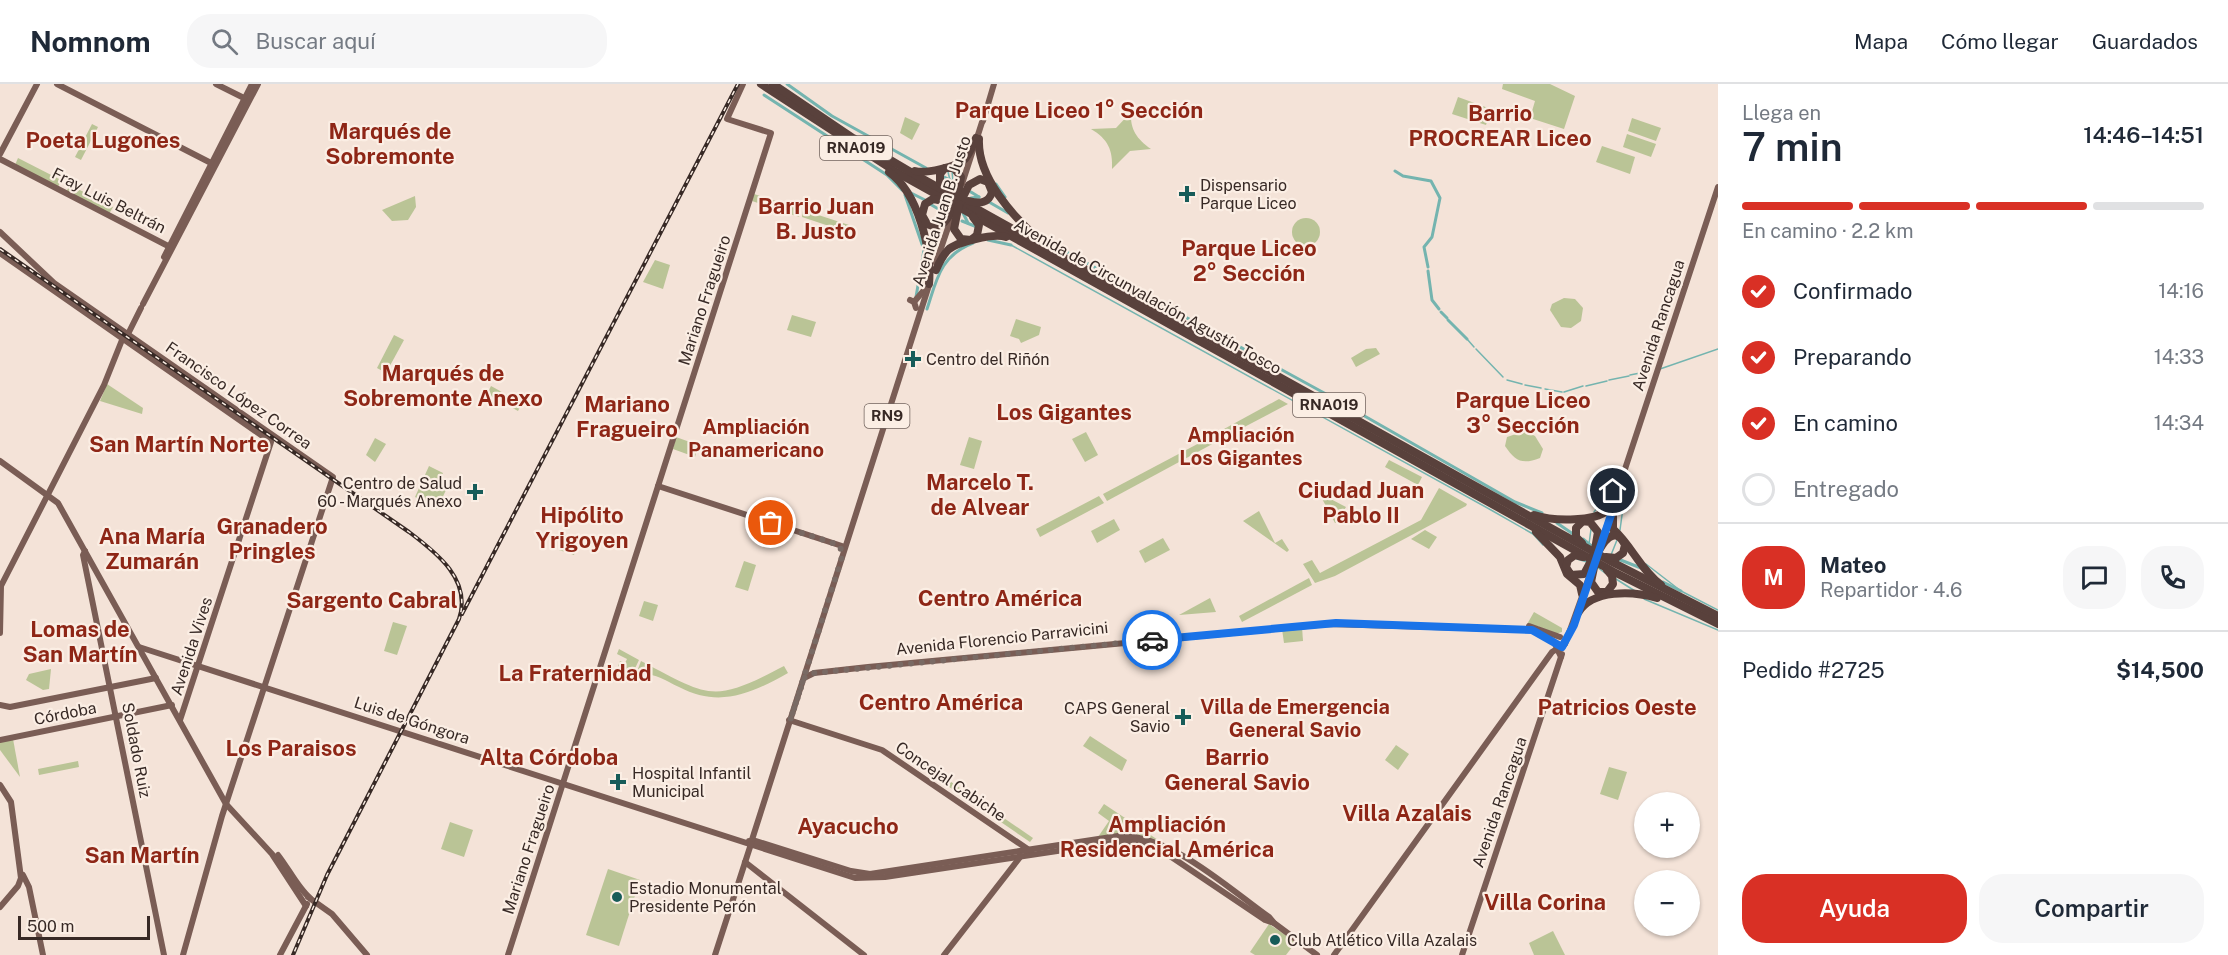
<!DOCTYPE html>
<html lang="es">
<meta charset="utf-8">
<style>
body{margin:0;font-family:"Public Sans",sans-serif;background:#f6f6f7;color:#1f2937;height:100vh;display:flex;flex-direction:column;font-size:22px;white-space:nowrap}
*{box-sizing:border-box;margin:0}
p{font-size:20px;color:#747a83}
.icon{flex:none;width:33px;height:33px;fill:none;stroke:currentColor;stroke-width:2;stroke-linecap:round;stroke-linejoin:round}
.map{position:relative;flex:1;overflow:hidden}
.drawer{display:flex;flex-direction:column;background:#fff;width:510px}
.drawer>*{flex:none}
.buttons{position:absolute;left:1634px;top:708px;display:grid;gap:12px}
.buttons a{display:grid;place-items:center;width:66px;height:66px;border-radius:50%;background:#fff;box-shadow:0 2px 4px #0004;font-size:30px}
.scale{position:absolute;left:18px;bottom:15px;width:132px;box-sizing:border-box;padding-left:6px;border:3px solid #372925;border-top:0;font-size:16px;line-height:21px;white-space:nowrap;color:#372925;-webkit-text-stroke:4px #fbeee4;paint-order:stroke}
.pin{position:absolute;display:grid;place-items:center;width:51px;height:51px;color:#fff;margin:-26px;border:3px solid #fff;border-radius:50%;box-shadow:0 2px 6px #0007}
.courier{position:absolute;display:grid;place-items:center;width:60px;height:60px;margin:-30px;border:4px solid #1a73e8;border-radius:50%;background:#fff;color:#222;box-shadow:0 2px 8px #0007}
.headline em{font-style:normal;font-weight:600}
.headline div{display:flex;flex-direction:column-reverse}
.headline{display:flex;align-items:center;justify-content:space-between;height:102px;padding:0 24px}
h1{font-size:39px;font-weight:600;line-height:45px}
.bar{display:grid;grid-template-columns:repeat(4,1fr);gap:9px 6px;align-content:center;height:72px;padding:0 24px}
.bar i{height:8px;border-radius:4px;background:#e0e1e3}
.bar .selected{background:#d93025}
.bar p{grid-column:span 4}
.line{display:flex;align-items:center;gap:15px;padding:0 24px;border-top:2px solid #e0e1e3}
.line div{flex:1}
.round{display:grid;place-items:center;flex:none;width:63px;height:63px;border-radius:24px;background:#f6f6f7}
ol{padding:0 24px;list-style:none}
li{display:flex;align-items:center;gap:18px;height:66px}
li p{margin-inline-start:auto}
li .icon{padding:6px;border-radius:50%;background:#d93025;color:#fff;stroke-width:4}
li:last-child{color:#747a83}
li i{width:33px;height:33px;border:3px solid #e0e1e3;border-radius:50%}
.primary-button{display:flex;gap:12px;margin-top:auto;padding:12px 24px}
.primary-button a{flex:1;height:69px;border-radius:24px;background:#d93025;color:#fff;font-size:24px;font-weight:600;line-height:69px;text-align:center}
.primary-button a+a{background:#f6f6f7;color:#1f2937}
header{display:flex;align-items:center;gap:36px;box-sizing:border-box;height:84px;padding:0 30px;background:#fff;border-bottom:2px solid #e0e1e3}
header strong{font-size:28px}
nav{display:flex;gap:33px;margin-inline-start:auto;font-size:21px}
.search{width:420px;height:54px;background:#f6f6f7;display:flex;align-items:center;gap:15px;box-sizing:border-box;padding:0 21px;border-radius:24px;color:#747a83;font-size:22px}
main{display:flex;flex:1;min-height:0}
.map>svg:first-child{display:block}
.green{fill:#bac496}
.lines{fill:none;stroke-linecap:round;stroke-linejoin:round}
.stream{stroke:#74b4af;stroke-width:1.5}
.canal{stroke:#74b4af;stroke-width:3}
.major{stroke:#7a5d55;stroke-width:6}
.highway{stroke:#59413c;stroke-width:8}
.rail-casing{stroke:#372925;stroke-width:4}
.rail{stroke:#fbeee4;stroke-width:1.5;stroke-dasharray:4.5;stroke-linecap:butt}
.done{stroke:#796a64;stroke-width:6;stroke-dasharray:0 10.8}
.route{stroke:#1a73e8;stroke-width:8}
.poi-dot{fill:#175c59;stroke:#fbeee4;stroke-width:2}
.labels{text-anchor:middle;stroke-width:4.5;stroke-linejoin:round;paint-order:stroke}
.shield{fill:#fbeee4;stroke:#72645e;stroke-width:1.5}
.shield-label{font-size:15px;font-weight:bold;fill:#372925}
.poi-label{font-size:16px;fill:#372925;stroke:#fbeee4;text-anchor:start}
.street-label{font-size:16px;fill:#372925;stroke:#fbeee4}
.quarter-label{font-size:20px;font-weight:bold;fill:#8e2616;stroke:#fbeee4}
.district-label{font-size:22px;font-weight:bold;fill:#8e2616;stroke:#fbeee4}
</style>
<header>
<strong>Nomnom</strong>
<div class="search"><svg class="icon" aria-label="search" viewBox="0 0 24 24"><circle cx="10" cy="10" r="6"/><path d="M15 15l6 6"/></svg>Buscar aquí</div>
<nav><a>Mapa</a><a>Cómo llegar</a><a>Guardados</a></nav>
</header>
<main>
<div class="map">
<svg width="1718" height="871" viewBox="0 0 1718 871">
<rect width="100%" height="100%" fill="#f4e3d8"/>
<!-- green -->
<g class="green">
<polygon points="1503,0 1550,0 1575,12 1564,45 1530,34 1535,17 1502,5"/>
<polygon points="1458,13 1491,25 1486,41 1452,30"/>
<path d="M1131,28C1130,46 1137,55 1151,65L1130,67L1112,85C1113,66 1108,55 1091,45L1116,44Z"/>
<polygon points="905,33 920,40 912,56 900,49"/>
<polygon points="1632,34 1661,44 1656,57 1628,47"/>
<polygon points="92,40 98,43 81,76 75,73"/>
<polygon points="1627,50 1656,60 1651,73 1623,63"/>
<polygon points="1602,62 1635,73 1630,90 1596,78"/>
<polygon points="18,74 61,96 58,103 15,81"/>
<polygon points="70,101 113,123 109,130 66,108"/>
<polygon points="754,110 801,125 799,133 752,117"/>
<polygon points="415,112 416,123 408,136 392,137 382,126"/>
<polygon points="803,126 849,141 847,148 802,133"/>
<circle cx="1306" cy="148" r="14"/>
<polygon points="655,176 670,181 663,205 643,198"/>
<polygon points="1564,214 1575,215 1583,224 1581,237 1571,244 1561,243 1550,226 1552,220"/>
<polygon points="792,231 816,238 811,253 787,246"/>
<polygon points="1016,235 1041,243 1039,251 1021,259 1019,255 1010,252"/>
<polygon points="394,251 404,256 386,289 377,284"/>
<polygon points="1376,264 1380,270 1356,283 1351,274 1366,265"/>
<polygon points="107,300 143,324 142,330 100,317"/>
<polygon points="491,302 522,319 518,327 487,310"/>
<polygon points="1279,315 1288,320 1231,350 1224,345"/>
<polygon points="1222,347 1229,351 1107,417 1103,410"/>
<path d="M1525,347L1535,352L1543,365L1540,374C1522,381 1515,377 1505,362L1507,353Z"/>
<polygon points="1086,348 1098,371 1085,378 1072,355"/>
<polygon points="676,353 698,361 695,373 673,365"/>
<polygon points="969,353 982,357 974,385 960,381"/>
<polygon points="375,354 386,360 375,378 366,371"/>
<polygon points="1389,376 1422,393 1418,401 1385,383"/>
<polygon points="429,382 443,389 437,402 446,406 437,425 415,413"/>
<polygon points="1439,404 1467,420 1466,422 1335,492 1315,499 1303,480 1312,476 1320,489 1421,436"/>
<polygon points="1319,409 1346,423 1336,439 1335,439"/>
<polygon points="1099,412 1104,419 1040,453 1036,445"/>
<polygon points="1259,427 1275,459 1282,455 1289,466 1287,468 1243,437"/>
<polygon points="1114,435 1120,446 1097,459 1091,447"/>
<polygon points="1425,446 1437,453 1429,465 1411,455"/>
<polygon points="564,451 579,456 574,471 559,466"/>
<polygon points="1163,454 1170,466 1145,479 1139,467"/>
<polygon points="744,477 756,481 748,507 735,503"/>
<polygon points="1309,494 1312,501 1242,538 1239,532"/>
<polygon points="1210,514 1216,528 1179,531"/>
<polygon points="644,517 658,521 653,537 639,532"/>
<polygon points="1534,528 1562,544 1562,548 1552,551 1538,542 1526,542"/>
<polygon points="393,538 407,542 397,571 384,567"/>
<polygon points="1302,543 1303,557 1284,559 1282,545"/>
<polygon points="619,565 639,576 630,595 621,595 624,585 618,582 620,577 625,579 627,575 617,570"/>
<path d="M641,577C710,613 712,620 784,582L788,589C751,610 719,624 679,603C664,596 654,588 636,590Z"/>
<polygon points="51,585 49,605 43,606 26,596 29,590"/>
<polygon points="1090,652 1127,676 1122,687 1083,662"/>
<polygon points="13,655 20,693 0,666 0,657"/>
<polygon points="1396,661 1409,670 1398,686 1385,676"/>
<polygon points="910,670 979,717 977,722 907,674"/>
<polygon points="78,677 79,683 39,691 38,685"/>
<polygon points="1609,683 1627,688 1618,716 1600,710"/>
<polygon points="982,719 1033,754 1030,758 979,723"/>
<polygon points="1104,720 1158,756 1136,750 1098,753 1109,737 1098,729"/>
<polygon points="450,738 473,746 464,773 441,765"/>
<polygon points="608,785 640,796 619,862 586,851"/>
<polygon points="1269,840 1296,858 1286,871 1255,871 1250,868"/>
<polygon points="1553,847 1565,871 1534,871 1529,859"/>
</g>
<g class="lines">
<!-- stream -->
<g class="stream">
<polyline points="958,76 963,70"/>
<polyline points="952,87 953,98"/>
<polyline points="948,88 950,96"/>
<polyline points="954,99 958,92"/>
<polyline points="1011,161 1491,426 1533,450 1543,461"/>
<polyline points="1467,255 1474,263"/>
<polyline points="1476,265 1503,293"/>
<polyline points="1660,285 1718,265"/>
<polyline points="1630,291 1650,287"/>
<polyline points="1507,296 1522,300"/>
<polyline points="1609,296 1629,292"/>
<polyline points="1525,301 1541,304"/>
<polyline points="1586,302 1607,297"/>
<polyline points="1545,305 1562,308"/>
<polyline points="1564,308 1583,302"/>
<polyline points="1611,404 1615,397"/>
<polyline points="1626,404 1626,409"/>
<polyline points="1594,428 1608,410"/>
<polyline points="1620,446 1624,416"/>
<polyline points="1589,460 1591,445"/>
<polyline points="1611,471 1617,456"/>
<polyline points="1577,475 1587,478"/>
<polyline points="1646,480 1681,507 1718,526"/>
<polyline points="1597,483 1605,489"/>
<polyline points="1616,495 1635,507"/>
<polyline points="1644,515 1718,546"/>
</g>
<!-- canal -->
<g class="canal">
<polyline points="787,0 832,32 926,84"/>
<polyline points="764,11 887,91 902,106"/>
<polyline points="1395,87 1403,92 1431,97 1440,114 1432,153 1424,163 1428,183"/>
<polyline points="942,92 956,99"/>
<polyline points="955,99 953,106 957,110"/>
<polyline points="996,100 1005,113"/>
<polyline points="971,108 979,113"/>
<polyline points="911,109 925,116"/>
<polyline points="905,111 924,166 916,213"/>
<polyline points="971,114 979,113"/>
<polyline points="989,118 1008,129"/>
<polyline points="930,120 945,129"/>
<polyline points="940,125 952,123"/>
<polyline points="963,129 968,139"/>
<polyline points="962,137 977,143"/>
<polyline points="1041,154 1326,310 1515,418 1542,429"/>
<polyline points="988,156 1011,161"/>
<polyline points="1428,187 1432,216 1439,225"/>
<path d="M927,225C937,195 940,172 973,159"/>
<polyline points="1441,228 1447,234"/>
<polyline points="1448,236 1467,255"/>
<polyline points="1557,439 1573,450"/>
<polyline points="1583,455 1594,464"/>
<polyline points="1618,475 1641,484"/>
<polyline points="1663,498 1681,507"/>
</g>
<!-- major -->
<g class="major">
<polyline points="57,0 211,79"/>
<polyline points="216,0 248,16"/>
<polyline points="983,37 994,0"/>
<polyline points="976,57 983,35"/>
<polyline points="0,70 37,0"/>
<polyline points="0,75 170,163"/>
<polyline points="962,100 973,66"/>
<polyline points="0,148 54,199 333,393 222,732 183,871"/>
<polyline points="0,169 271,358 180,636"/>
<polyline points="164,173 252,0"/>
<polyline points="936,179 952,132"/>
<polyline points="910,216 914,218 916,224"/>
<polyline points="914,218 925,205"/>
<polyline points="143,220 258,0"/>
<polyline points="129,248 141,224"/>
<polyline points="0,377 58,419 226,720 272,770 306,822"/>
<polyline points="658,402 845,463"/>
<polyline points="1611,423 1612,408 1620,398"/>
<polyline points="1599,463 1615,420 1622,412 1624,388 1718,103"/>
<polyline points="85,467 83,471 164,871"/>
<polyline points="1529,542 1560,553"/>
<polyline points="0,549 1,502 104,301 122,256"/>
<polyline points="139,563 855,794 885,793 1117,758 1141,758 1161,766 1265,836 1274,839"/>
<polyline points="804,594 814,589 868,583 1328,540 1532,546 1554,558 1561,573"/>
<polyline points="0,621 10,623 156,594"/>
<polyline points="789,636 882,666 1029,766"/>
<polyline points="0,656 172,621"/>
<polyline points="0,701 11,718 21,794 18,802 0,823"/>
<path d="M749,757H756L851,787L870,790L1118,752C1169,749 1228,804 1269,833L1274,839L1317,871"/>
<polyline points="750,762 930,198"/>
<path d="M278,771C289,785 298,804 310,814"/>
<polyline points="745,778 864,871"/>
<polyline points="23,791 29,803 43,871"/>
<polyline points="308,813 332,830 367,871"/>
<polyline points="280,871 307,820"/>
<polyline points="508,871 771,49 727,35 743,0"/>
<polyline points="715,871 751,760"/>
<polyline points="944,871 1021,772"/>
<polyline points="1334,871 1552,568 1565,560 1589,493"/>
<polyline points="1462,871 1562,570"/>
</g>
<!-- highway -->
<g class="highway">
<polyline points="761,0 896,88 1614,488 1718,540"/>
<polyline points="773,0 853,54 914,90 1612,478 1718,532"/>
<path d="M979,55C977,93 1013,133 1040,156"/>
<path d="M915,87C925,90 957,83 965,75C970,69 973,61 976,54"/>
<path d="M889,88C918,109 932,165 929,200"/>
<polyline points="946,105 940,99 940,90 945,84 954,84 961,93 957,117"/>
<path d="M944,117L933,115L925,120L922,131L927,140C945,148 950,130 956,117"/>
<path d="M960,119L969,101L980,95L988,98L992,108C989,119 980,120 969,117"/>
<polyline points="959,120 954,145 961,155 971,156 977,151 979,141 973,133"/>
<path d="M936,186C939,179 942,172 948,166C956,158 994,149 1006,153"/>
<path d="M1613,426V445C1632,462 1640,485 1661,501"/>
<path d="M1534,431C1552,437 1599,439 1611,423"/>
<polyline points="1536,448 1560,473 1567,490 1580,501 1582,510"/>
<polyline points="1582,459 1576,453 1576,444 1583,437 1590,438 1598,448 1594,471"/>
<path d="M1596,472C1602,460 1614,439 1625,461L1623,469L1616,474L1606,473"/>
<polyline points="1583,473 1575,471 1568,476 1566,483 1571,491 1584,490 1593,473"/>
<polyline points="1596,474 1591,498 1598,508 1607,508 1613,500 1612,492 1607,486"/>
<path d="M1578,529C1592,505 1633,507 1657,514"/>
</g>
<!-- rail casing -->
<g class="rail-casing">
<g id="rail">
<path d="M0,165L409,448C437,469 472,496 459,535L327,791L293,871"/>
<polyline points="462,530 738,0"/>
</g>
</g>
<!-- rail -->
<use href="#rail" class="rail"/>
</g>
<g class="lines">
<!-- done -->
<polyline class="done" points="771,439 839,461 843,470 790,637 804,594 814,589 1152,556"/>
<!-- route -->
<polyline class="route" points="1152,556 1336,539 1532,546 1562,563 1574,541 1614,422 1622,412 1619,405 1613,407"/>
</g>
<!-- markers -->
<g class="poi-dot">
<path d="M1184 101h6v6h6v6h-6v6h-6v-6h-6v-6h6z"/>
<path d="M910 266h6v6h6v6h-6v6h-6v-6h-6v-6h6z"/>
<path d="M472 399h6v6h6v6h-6v6h-6v-6h-6v-6h6z"/>
<path d="M1180 624h6v6h6v6h-6v6h-6v-6h-6v-6h6z"/>
<path d="M615 689h6v6h6v6h-6v6h-6v-6h-6v-6h6z"/>
<circle cx="617" cy="813" r="6"/>
<circle cx="1275" cy="856" r="6"/>
</g>
<g class="labels">
<!-- shield labels -->
<g class="shield">
<rect x="820" y="52" width="72" height="24" rx="4.5"/>
<rect x="1293" y="309" width="72" height="24" rx="4.5"/>
<rect x="864.5" y="320" width="45" height="24" rx="4.5"/>
</g>
<g class="shield-label">
<text x="856" y="69">RNA019</text>
<text x="1329" y="326">RNA019</text>
<text x="887" y="337">RN9</text>
</g>
<!-- poi labels -->
<g class="poi-label">
<text x="1200" y="107">Dispensario<tspan x="1200" dy="18">Parque Liceo</tspan></text>
<text x="926" y="281">Centro del Riñón</text>
<text x="462" y="405" text-anchor="end">Centro de Salud<tspan x="462" dy="18">60 - Marqués Anexo</tspan></text>
<text x="1170" y="630" text-anchor="end">CAPS General<tspan x="1170" dy="18">Savio</tspan></text>
<text x="632" y="695">Hospital Infantil<tspan x="632" dy="18">Municipal</tspan></text>
<text x="629" y="810">Estadio Monumental<tspan x="629" dy="18">Presidente Perón</tspan></text>
<text x="1287" y="862">Club Atlético Villa Azalais</text>
</g>
<!-- street labels -->
<g class="street-label">
<text transform="translate(109 116) rotate(27)" y="6">Fray Luis Beltrán</text>
<text transform="translate(941 127) rotate(-72)" y="6">Avenida Juan B. Justo</text>
<text transform="translate(1148 212) rotate(29)" y="6">Avenida de Circunvalación Agustín Tosco</text>
<text transform="translate(704 216) rotate(-72)" y="6">Mariano Fragueiro</text>
<text transform="translate(1658 241) rotate(-72)" y="6">Avenida Rancagua</text>
<text transform="translate(239 311) rotate(35)" y="6">Francisco López Correa</text>
<text transform="translate(1002 554) rotate(-6)" y="6">Avenida Florencio Parravicini</text>
<text transform="translate(191 562) rotate(-72)" y="6">Avenida Vives</text>
<text transform="translate(65 629) rotate(-11)" y="6">Córdoba</text>
<text transform="translate(412 636) rotate(18)" y="6">Luis de Góngora</text>
<text transform="translate(137 666) rotate(79)" y="6">Soldado Ruiz</text>
<text transform="translate(951 697) rotate(34)" y="6">Concejal Cabiche</text>
<text transform="translate(1499 718) rotate(-71)" y="6">Avenida Rancagua</text>
<text transform="translate(528 765) rotate(-72)" y="6">Mariano Fragueiro</text>
</g>
<!-- quarter labels -->
<g class="quarter-label">
<text x="756" y="350">Ampliación<tspan x="756" dy="23">Panamericano</tspan></text>
<text x="1241" y="358">Ampliación<tspan x="1241" dy="23">Los Gigantes</tspan></text>
<text x="1295" y="630">Villa de Emergencia<tspan x="1295" dy="23">General Savio</tspan></text>
</g>
<!-- district labels -->
<g class="district-label">
<text x="1079" y="34">Parque Liceo 1° Sección</text>
<text x="1500" y="37">Barrio<tspan x="1500" dy="25">PROCREAR Liceo</tspan></text>
<text x="390" y="55">Marqués de<tspan x="390" dy="25">Sobremonte</tspan></text>
<text x="103" y="64">Poeta Lugones</text>
<text x="816" y="130">Barrio Juan<tspan x="816" dy="25">B. Justo</tspan></text>
<text x="1249" y="172">Parque Liceo<tspan x="1249" dy="25">2° Sección</tspan></text>
<text x="443" y="297">Marqués de<tspan x="443" dy="25">Sobremonte Anexo</tspan></text>
<text x="1523" y="324">Parque Liceo<tspan x="1523" dy="25">3° Sección</tspan></text>
<text x="627" y="328">Mariano<tspan x="627" dy="25">Fragueiro</tspan></text>
<text x="1064" y="336">Los Gigantes</text>
<text x="179" y="368">San Martín Norte</text>
<text x="980" y="406">Marcelo T.<tspan x="980" dy="25">de Alvear</tspan></text>
<text x="1361" y="414">Ciudad Juan<tspan x="1361" dy="25">Pablo II</tspan></text>
<text x="582" y="439">Hipólito<tspan x="582" dy="25">Yrigoyen</tspan></text>
<text x="272" y="450">Granadero<tspan x="272" dy="25">Pringles</tspan></text>
<text x="152" y="460">Ana María<tspan x="152" dy="25">Zumarán</tspan></text>
<text x="1000" y="522">Centro América</text>
<text x="372" y="524">Sargento Cabral</text>
<text x="80" y="553">Lomas de<tspan x="80" dy="25">San Martín</tspan></text>
<text x="575" y="597">La Fraternidad</text>
<text x="941" y="626">Centro América</text>
<text x="1617" y="631">Patricios Oeste</text>
<text x="291" y="672">Los Paraisos</text>
<text x="549" y="681">Alta Córdoba</text>
<text x="1237" y="681">Barrio<tspan x="1237" dy="25">General Savio</tspan></text>
<text x="1407" y="737">Villa Azalais</text>
<text x="1167" y="748">Ampliación<tspan x="1167" dy="25">Residencial América</tspan></text>
<text x="848" y="750">Ayacucho</text>
<text x="142" y="779">San Martín</text>
<text x="1545" y="826">Villa Corina</text>
</g>
</g>
</svg>
<div class="buttons">
<a>+</a>
<a>−</a>
</div>
<div class="scale">500 m</div>
<div class="pin" style="left:771px;top:439px;background:#ea580c"><svg class="icon" aria-label="bag" viewBox="0 0 24 24"><path d="M5 8h14l-1 12H6zM9 8a3 3 0 0 1 6 0"/></svg></div>
<div class="pin" style="left:1613px;top:407px;background:#1f2937"><svg class="icon" aria-label="home" viewBox="0 0 24 24"><path d="M3 11l9-7 9 7M6 9v11h12V9"/></svg></div>
<div class="courier" style="left:1152px;top:556px"><svg class="icon" aria-label="car" viewBox="0 0 24 24"><path d="M5 17H2v-5l4-1 3-4h7l3 4 3 1v5h-3M9 17h6M6 11h13"/><circle cx="7" cy="17" r="2"/><circle cx="17" cy="17" r="2"/></svg></div>
</div>
<section class="drawer">
<div class="headline"><div><h1>7 min</h1><p>Llega en</p></div><em>14:46–14:51</em></div>
<div class="bar"><i class="selected"></i><i class="selected"></i><i class="selected"></i><i></i><p>En camino · 2.2 km</p></div>
<ol>
<li><svg class="icon" aria-label="check" viewBox="0 0 24 24"><path d="M5 12l5 5 9-10"/></svg>Confirmado<p>14:16</p></li>
<li><svg class="icon" aria-label="check" viewBox="0 0 24 24"><path d="M5 12l5 5 9-10"/></svg>Preparando<p>14:33</p></li>
<li><svg class="icon" aria-label="check" viewBox="0 0 24 24"><path d="M5 12l5 5 9-10"/></svg>En camino<p>14:34</p></li>
<li><i></i>Entregado</li>
</ol>
<div class="line" style="height:108px"><b class="round" style="background:#d93025;color:#fff">M</b><div><b>Mateo</b><p>Repartidor · 4.6</p></div><a class="round"><svg class="icon" aria-label="chat" viewBox="0 0 24 24"><path d="M4 5h16v11H9l-5 4z"/></svg></a><a class="round"><svg class="icon" aria-label="phone" viewBox="0 0 24 24"><path d="M5 4h4l2 5-3 2q2 4 5 5l2-3 5 2v4C11 20 4 13 5 4z"/></svg></a></div>
<div class="line" style="height:78px"><div>Pedido #2725</div><b>$14,500</b></div>
<div class="primary-button"><a>Ayuda</a><a>Compartir</a></div>
</section>
</main>
